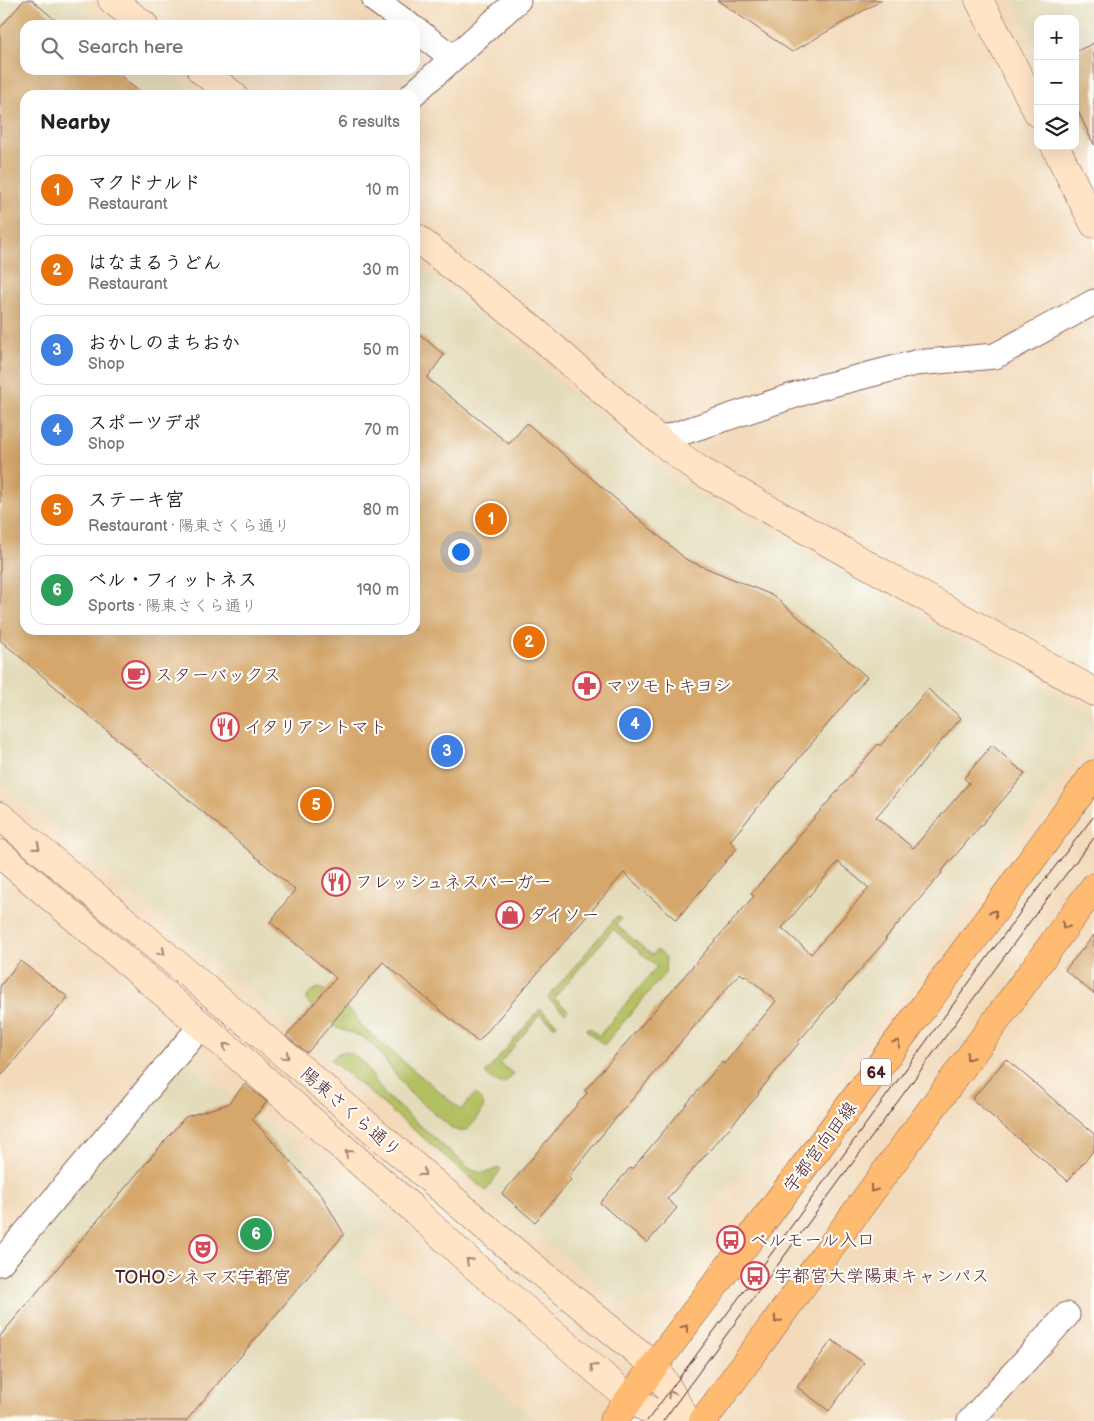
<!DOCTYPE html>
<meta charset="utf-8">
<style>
:root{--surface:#fff;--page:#f6f6f6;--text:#202124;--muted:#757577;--line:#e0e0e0;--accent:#0f766e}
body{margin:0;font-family:"Balsamiq Sans","Klee One",sans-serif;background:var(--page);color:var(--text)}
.controls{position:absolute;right:15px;top:15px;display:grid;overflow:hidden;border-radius:10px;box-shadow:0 5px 20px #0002}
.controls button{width:45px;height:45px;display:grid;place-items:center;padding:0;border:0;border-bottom:1px solid var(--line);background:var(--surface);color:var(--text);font:25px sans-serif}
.you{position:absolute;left:460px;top:551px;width:18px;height:18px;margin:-12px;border:4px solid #fff;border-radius:50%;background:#1a73e8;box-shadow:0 0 0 8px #1a73e833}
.badge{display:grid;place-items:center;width:32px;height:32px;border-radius:50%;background:var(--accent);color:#fff;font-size:16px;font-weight:700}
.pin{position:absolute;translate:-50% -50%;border:2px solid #fff;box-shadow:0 1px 5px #0006}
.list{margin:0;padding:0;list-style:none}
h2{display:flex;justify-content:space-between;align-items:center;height:65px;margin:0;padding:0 20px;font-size:21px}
h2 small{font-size:16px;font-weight:400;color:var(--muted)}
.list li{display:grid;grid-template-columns:32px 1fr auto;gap:15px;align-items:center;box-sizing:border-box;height:70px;margin:0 10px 10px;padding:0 10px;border:1px solid var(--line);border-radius:15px}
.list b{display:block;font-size:19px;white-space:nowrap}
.list p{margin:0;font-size:16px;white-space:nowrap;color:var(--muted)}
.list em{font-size:16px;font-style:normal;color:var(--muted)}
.icon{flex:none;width:28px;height:28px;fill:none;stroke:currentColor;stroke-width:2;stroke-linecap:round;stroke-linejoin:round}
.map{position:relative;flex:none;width:1094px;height:1421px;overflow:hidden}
.search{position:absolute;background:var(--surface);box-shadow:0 5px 20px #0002;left:20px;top:20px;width:400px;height:55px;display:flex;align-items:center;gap:12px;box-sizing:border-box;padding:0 18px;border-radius:15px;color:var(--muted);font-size:19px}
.panel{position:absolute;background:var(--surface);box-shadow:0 5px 20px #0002;left:20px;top:90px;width:400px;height:545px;border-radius:15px}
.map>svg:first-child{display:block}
</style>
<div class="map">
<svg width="1094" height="1421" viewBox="0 0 1094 1421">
<rect width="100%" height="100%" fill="#fdfcf7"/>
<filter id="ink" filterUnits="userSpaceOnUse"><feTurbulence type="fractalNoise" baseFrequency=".02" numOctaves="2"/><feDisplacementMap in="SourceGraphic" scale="10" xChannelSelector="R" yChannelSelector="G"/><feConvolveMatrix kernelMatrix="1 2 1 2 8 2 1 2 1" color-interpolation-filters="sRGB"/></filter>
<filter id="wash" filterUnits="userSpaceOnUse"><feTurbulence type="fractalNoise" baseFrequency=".0096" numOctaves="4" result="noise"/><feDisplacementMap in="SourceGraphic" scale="20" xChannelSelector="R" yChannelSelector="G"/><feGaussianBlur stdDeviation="1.12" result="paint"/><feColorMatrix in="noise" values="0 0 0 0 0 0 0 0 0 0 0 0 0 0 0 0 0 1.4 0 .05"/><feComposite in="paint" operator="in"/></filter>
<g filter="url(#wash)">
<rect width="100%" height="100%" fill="#f2daba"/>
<g fill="#e3dbba">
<path d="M 0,0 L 82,0 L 89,14 L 104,25 L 25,25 L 25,70 L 163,70 L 196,95 L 25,95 L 25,630 L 415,630 L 415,264 L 514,343 L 673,481 L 794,544 L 1094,717 L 1094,731 L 872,1029 L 810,1093 L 699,1221 L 717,1237 L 673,1296 L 619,1303 L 0,781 Z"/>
<path d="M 1013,0 L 1094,0 L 1094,154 L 1075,118 L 1075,19 L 1038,19 L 1038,47 Z"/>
<path d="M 186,1061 L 276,1131 L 386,1228 L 354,1265 L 537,1421 L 0,1421 L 0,1282 Z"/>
</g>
<g fill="#b3c062" stroke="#7e7046">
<path d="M 617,916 L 621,919 L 616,925 L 652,955 L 657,950 L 666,957 L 665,973 L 604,1045 L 586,1030 L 589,1027 L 599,1036 L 657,967 L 613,929 L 554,998 L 568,1010 L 565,1013 L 548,998 Z"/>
<path d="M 319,988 L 324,990 L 355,1015 L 361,1026 L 461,1110 L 475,1094 C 487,1104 485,1108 476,1120 C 473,1123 469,1129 464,1131 C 460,1132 456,1130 453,1129 L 410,1093 L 377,1050 L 363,1037 L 337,1028 L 309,1004 L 306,1001 C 308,993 312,990 319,988 Z"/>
<path d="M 540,1009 L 557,1024 L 555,1027 L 540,1014 L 500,1063 L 513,1074 L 505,1083 C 497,1084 492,1079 485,1074 Z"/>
<path d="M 344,1052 L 351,1053 L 363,1062 L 385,1095 L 469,1168 C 479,1174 488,1175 498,1167 L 501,1169 L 486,1191 L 331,1060 L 338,1053 Z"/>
</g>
<g id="blocks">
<g fill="#d5a76c" fill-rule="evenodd">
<path d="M 24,0 L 32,0 L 61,25 L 25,25 L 25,70 L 114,70 L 143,95 L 25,95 L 25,630 L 415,630 L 415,330 L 444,355 L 427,378 L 509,444 L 527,423 L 687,560 L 774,596 L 867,677 L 730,841 L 737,848 L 676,920 L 624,873 L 478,1042 L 383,962 L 307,1053 L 286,1036 L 336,978 L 270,922 L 295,890 L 0,640 L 0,28 Z"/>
<path d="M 717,0 L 882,0 L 792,52 Z"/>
<path d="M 1094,43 L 1094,145 L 1075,105 L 1075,52 Z"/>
<path d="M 928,689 L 961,718 L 876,817 L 913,848 L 969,783 L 964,778 L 992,745 L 1025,774 L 941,872 L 942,873 L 885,939 L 886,940 L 798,1042 L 799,1043 L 758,1093 L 759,1094 L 667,1199 L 677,1208 L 647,1243 L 600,1203 L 630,1168 L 632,1169 L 722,1062 L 724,1064 L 776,1001 L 745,975 L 744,976 L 740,973 L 610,1125 L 568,1177 L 571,1180 L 535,1222 L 502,1194 L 587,1093 L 585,1090 L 754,896 L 751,894 L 797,840 L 796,839 L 878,744 L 880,746 ZM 838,862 L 869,888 L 811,954 L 782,928 Z"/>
<path d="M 1094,935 L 1094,994 L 1065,970 Z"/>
<path d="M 20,961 L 68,997 L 0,1077 L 0,986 Z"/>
<path d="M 1006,1059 L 1094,1134 L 1094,1150 L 1068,1181 L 972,1099 Z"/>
<path d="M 245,1084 L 267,1102 L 252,1119 L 322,1196 L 344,1234 L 186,1421 L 0,1421 L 0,1336 L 185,1117 L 228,1104 Z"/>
<path d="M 832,1340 L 864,1363 L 829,1411 L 797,1387 Z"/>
</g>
</g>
</g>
<g filter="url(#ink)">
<use href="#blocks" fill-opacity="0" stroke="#85605d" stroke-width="1"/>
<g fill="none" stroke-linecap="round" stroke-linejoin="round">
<defs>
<g id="street">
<path d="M 375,0 L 409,25"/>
<path d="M 415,29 L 453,58"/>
<path d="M 412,95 L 518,0"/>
<path d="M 659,440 L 817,388 L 915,363 L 995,356 L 1094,302"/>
<path d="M 0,1263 L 202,1025"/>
<path d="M 970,1421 L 1067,1315"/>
</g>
<g id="secondary">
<path d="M 112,0 L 144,25"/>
<path d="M 979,0 L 1038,113"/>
<path d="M 201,70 L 233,95"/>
<path d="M 1055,146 L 1094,224"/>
<path d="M 415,237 L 531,328 L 659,440 L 699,470 L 1094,692"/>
<path d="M 0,816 L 309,1075 L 497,1237 L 655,1366 L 687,1421"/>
<path d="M 0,854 L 241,1059 L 411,1207 L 471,1263 L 630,1399 L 669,1421"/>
</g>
<g id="primary">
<path d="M 613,1421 C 774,1206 937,992 1094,774"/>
<path d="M 703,1421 L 1094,887"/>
</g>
</defs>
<use href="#street" stroke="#85605d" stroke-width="27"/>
<use href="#secondary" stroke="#85605d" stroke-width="29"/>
<use href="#primary" stroke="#85605d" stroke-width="29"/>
<use href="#street" stroke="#fff" stroke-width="25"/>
<use href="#secondary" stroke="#ffe4c6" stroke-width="28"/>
<use href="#primary" stroke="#febb71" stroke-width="28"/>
<g stroke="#4a1f2b" stroke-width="1">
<path d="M 647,1421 L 755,1276 L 1030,899 L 1094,816"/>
<path d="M 663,1421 L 1040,908 L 1094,838"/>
</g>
</g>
<defs><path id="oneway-chevron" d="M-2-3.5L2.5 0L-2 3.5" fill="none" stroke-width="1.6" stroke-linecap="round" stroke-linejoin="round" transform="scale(1.25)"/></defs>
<g stroke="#a48278">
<use href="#oneway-chevron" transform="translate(37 847) rotate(40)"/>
<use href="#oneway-chevron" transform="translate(162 952) rotate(40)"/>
<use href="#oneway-chevron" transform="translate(226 1046) rotate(-139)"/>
<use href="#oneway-chevron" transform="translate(286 1056) rotate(40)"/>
<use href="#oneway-chevron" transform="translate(348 1153) rotate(-139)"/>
<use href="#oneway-chevron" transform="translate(423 1173) rotate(41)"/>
<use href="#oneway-chevron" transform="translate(469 1261) rotate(-138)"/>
<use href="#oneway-chevron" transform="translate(593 1367) rotate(-139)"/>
<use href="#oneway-chevron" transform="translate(671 1394) rotate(-120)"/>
</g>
<g stroke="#9b654a">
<use href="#oneway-chevron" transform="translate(994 913) rotate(-54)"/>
<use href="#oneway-chevron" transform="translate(1065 926) rotate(126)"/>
<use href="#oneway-chevron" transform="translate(897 1043) rotate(-53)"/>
<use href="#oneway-chevron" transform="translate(969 1057) rotate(126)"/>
<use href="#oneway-chevron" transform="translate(873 1189) rotate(126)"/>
<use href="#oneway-chevron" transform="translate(777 1320) rotate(126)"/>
<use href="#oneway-chevron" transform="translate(685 1328) rotate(-53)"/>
</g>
</g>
<defs>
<symbol id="cafe-ring" viewBox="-11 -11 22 22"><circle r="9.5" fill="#fdfcf7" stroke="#d1495b" stroke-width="1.5"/><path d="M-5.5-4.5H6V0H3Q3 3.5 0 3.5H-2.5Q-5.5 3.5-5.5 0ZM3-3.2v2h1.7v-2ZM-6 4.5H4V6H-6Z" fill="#d1495b"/></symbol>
<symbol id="pharmacy-ring" viewBox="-11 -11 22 22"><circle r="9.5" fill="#fdfcf7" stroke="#d1495b" stroke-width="1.5"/><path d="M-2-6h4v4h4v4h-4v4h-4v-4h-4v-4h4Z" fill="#d1495b"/></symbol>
<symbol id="restaurant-ring" viewBox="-11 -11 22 22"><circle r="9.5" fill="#fdfcf7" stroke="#d1495b" stroke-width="1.5"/><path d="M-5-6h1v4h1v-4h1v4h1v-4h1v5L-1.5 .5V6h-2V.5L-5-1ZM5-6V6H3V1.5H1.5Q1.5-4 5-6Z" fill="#d1495b"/></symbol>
<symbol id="shop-ring" viewBox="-11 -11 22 22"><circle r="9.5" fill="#fdfcf7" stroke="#d1495b" stroke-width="1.5"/><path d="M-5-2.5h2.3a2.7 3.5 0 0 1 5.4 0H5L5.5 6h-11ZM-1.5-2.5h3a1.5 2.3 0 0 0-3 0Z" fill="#d1495b"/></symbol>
<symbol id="bus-ring" viewBox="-11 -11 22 22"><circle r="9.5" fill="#fdfcf7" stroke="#d1495b" stroke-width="1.5"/><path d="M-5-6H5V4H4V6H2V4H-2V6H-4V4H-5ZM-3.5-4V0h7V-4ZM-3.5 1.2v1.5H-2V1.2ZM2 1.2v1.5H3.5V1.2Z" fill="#d1495b"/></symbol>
<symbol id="theatre-ring" viewBox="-11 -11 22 22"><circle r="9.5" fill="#fdfcf7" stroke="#d1495b" stroke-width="1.5"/><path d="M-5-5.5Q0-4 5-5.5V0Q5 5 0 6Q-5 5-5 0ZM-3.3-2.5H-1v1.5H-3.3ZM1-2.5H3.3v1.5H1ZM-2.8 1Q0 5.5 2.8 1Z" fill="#d1495b"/></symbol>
</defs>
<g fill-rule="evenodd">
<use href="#cafe-ring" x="120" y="659" width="32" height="32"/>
<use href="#pharmacy-ring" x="571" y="670" width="32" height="32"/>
<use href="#restaurant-ring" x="209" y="711" width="32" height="32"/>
<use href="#restaurant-ring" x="320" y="866" width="32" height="32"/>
<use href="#shop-ring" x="494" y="899" width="32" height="32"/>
<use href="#bus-ring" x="715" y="1224" width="32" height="32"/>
<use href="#theatre-ring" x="187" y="1233" width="32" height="32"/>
<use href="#bus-ring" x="739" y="1260" width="32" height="32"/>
</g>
<g text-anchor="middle" stroke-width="4.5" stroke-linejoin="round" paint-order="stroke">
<rect fill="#fdfcf7" stroke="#806168" stroke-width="1" x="861" y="1058.5" width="30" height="27" rx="4"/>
<g font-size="16" font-weight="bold" fill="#4a1f2b">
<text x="876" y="1078">64</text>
</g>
<g font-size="18" fill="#4a1f2b" stroke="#fdfcf7" text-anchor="start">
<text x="155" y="681">スターバックス</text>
<text x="606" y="692">マツモトキヨシ</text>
<text x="244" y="733">イタリアントマト</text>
<text x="355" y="888">フレッシュネスバーガー</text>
<text x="529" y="921">ダイソー</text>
<text x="750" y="1246">ベルモール入口</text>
<text x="774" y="1282">宇都宮大学陽東キャンパス</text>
<text x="203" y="1283" text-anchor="middle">TOHOシネマズ宇都宮</text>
</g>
<g font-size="18" fill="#4a1f2b" stroke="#fdfcf7">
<text transform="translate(351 1112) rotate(41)" y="6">陽東さくら通り</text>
<text transform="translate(820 1147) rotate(-53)" y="6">宇都宮向田線</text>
</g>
</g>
</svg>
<div class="controls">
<button>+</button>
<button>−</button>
<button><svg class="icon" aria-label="layers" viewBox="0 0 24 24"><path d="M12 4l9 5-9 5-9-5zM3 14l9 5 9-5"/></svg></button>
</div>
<div class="you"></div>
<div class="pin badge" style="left:491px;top:519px;background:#e8710a">1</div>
<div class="pin badge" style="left:529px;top:642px;background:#e8710a">2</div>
<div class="pin badge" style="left:447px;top:751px;background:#3f7fe0">3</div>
<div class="pin badge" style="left:635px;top:724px;background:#3f7fe0">4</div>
<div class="pin badge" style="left:316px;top:805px;background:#e8710a">5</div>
<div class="pin badge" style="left:256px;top:1234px;background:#2e9e5b">6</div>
<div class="search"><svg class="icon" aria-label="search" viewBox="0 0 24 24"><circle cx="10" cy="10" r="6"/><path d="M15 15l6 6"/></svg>Search here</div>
<section class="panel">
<h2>Nearby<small>6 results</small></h2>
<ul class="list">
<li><span class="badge" style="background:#e8710a">1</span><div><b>マクドナルド</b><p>Restaurant</p></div><em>10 m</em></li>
<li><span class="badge" style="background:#e8710a">2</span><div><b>はなまるうどん</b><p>Restaurant</p></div><em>30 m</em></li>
<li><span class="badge" style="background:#3f7fe0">3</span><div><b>おかしのまちおか</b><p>Shop</p></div><em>50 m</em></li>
<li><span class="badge" style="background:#3f7fe0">4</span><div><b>スポーツデポ</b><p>Shop</p></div><em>70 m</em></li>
<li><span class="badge" style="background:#e8710a">5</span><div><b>ステーキ宮</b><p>Restaurant · 陽東さくら通り</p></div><em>80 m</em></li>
<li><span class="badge" style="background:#2e9e5b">6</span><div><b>ベル・フィットネス</b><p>Sports · 陽東さくら通り</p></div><em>190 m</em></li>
</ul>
</section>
</div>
